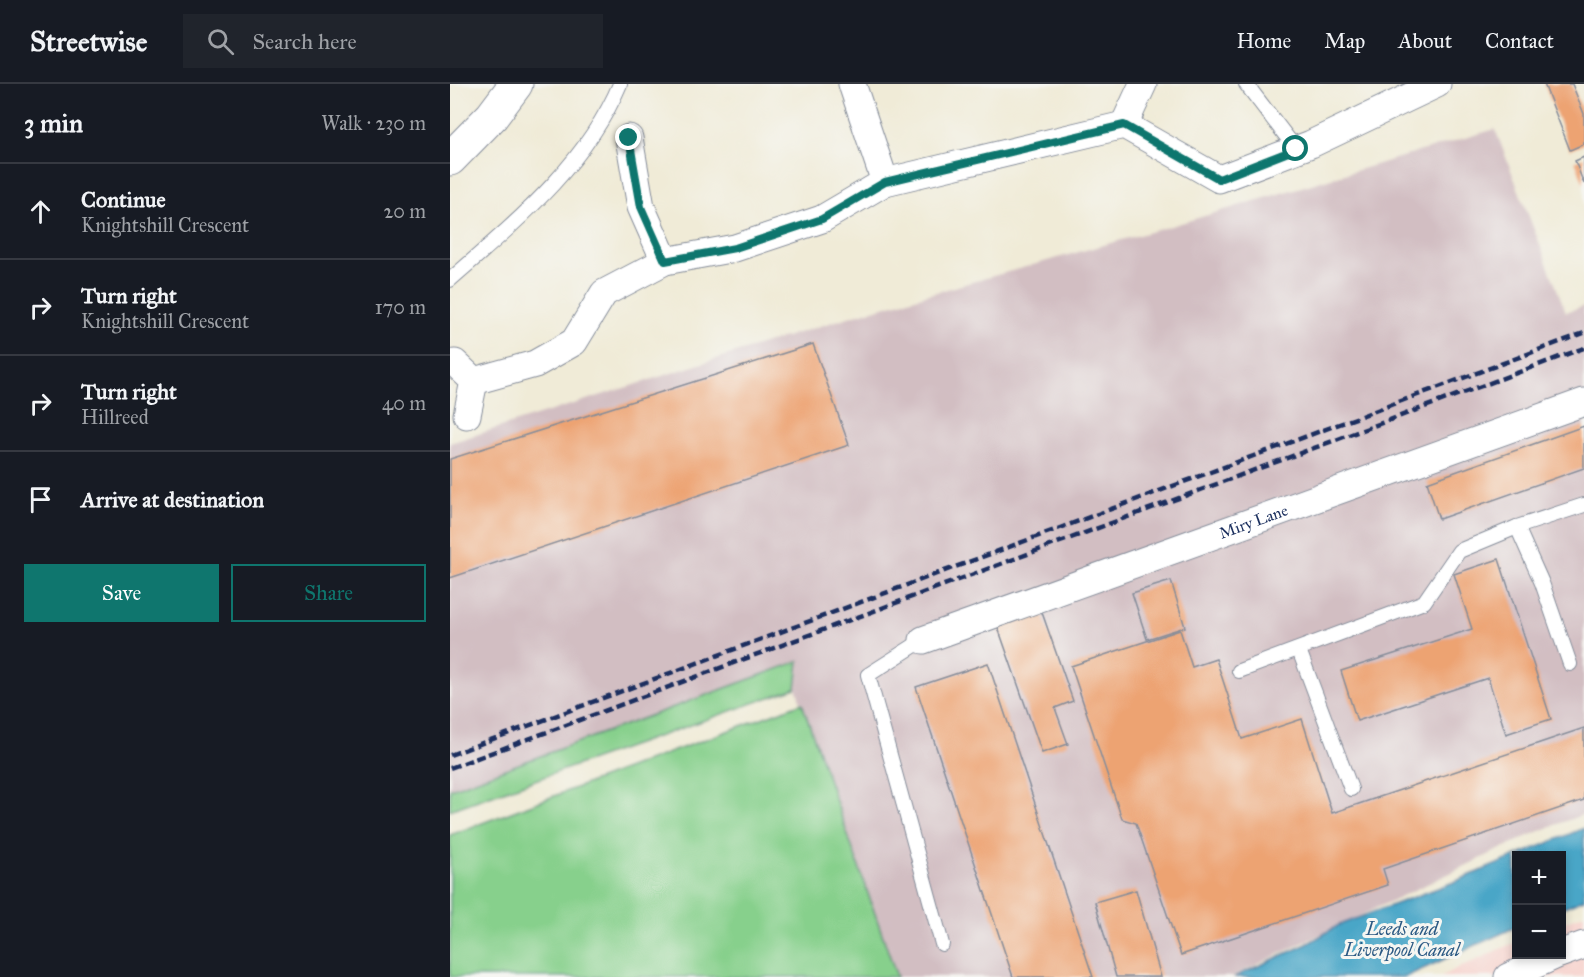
<!DOCTYPE html>
<meta charset="utf-8">
<style>
:root{--surface:#171b24;--page:#20242c;--text:#f1f3f6;--muted:#9ea1a6;--line:#363941;--accent:#0f766e}
body{margin:0;font-family:"IM FELL Great Primer",serif;background:var(--page);color:var(--text)}
.controls{position:absolute;right:18px;bottom:18px;display:grid;overflow:hidden;border-radius:0px;box-shadow:0 3px 9px #0003}
.controls button{width:54px;height:54px;display:grid;place-items:center;padding:0;border:0;border-bottom:2px solid var(--line);background:var(--surface);color:var(--text);font:30px sans-serif}
.stop{position:absolute;width:18px;height:18px;margin:-14px;border:4px solid #0f766e;border-radius:50%;background:#fff}
.stop.end{background:#0f766e;border-color:#fff;box-shadow:0 2px 6px #0008}
.list{margin:0;padding:0;list-style:none}
h2{display:flex;justify-content:space-between;align-items:center;height:78px;margin:0;padding:0 24px;font-size:26px}
h2 small{font-size:20px;font-weight:400;color:var(--muted)}
.list li{display:grid;grid-template-columns:39px 1fr auto;gap:18px;align-items:center;box-sizing:border-box;height:96px;padding:0 24px;border-top:2px solid var(--line)}
.list b{display:block;font-size:22px;white-space:nowrap}
.list p{margin:0;font-size:20px;white-space:nowrap;color:var(--muted)}
.list em{font-size:20px;font-style:normal;color:var(--muted)}
.actions{display:flex;gap:12px;padding:18px 24px}
.actions a{flex:1;padding:14px 0;border:2px solid var(--accent);border-radius:0px;text-align:center;font-size:21px;color:var(--accent)}
.actions .main{background:var(--accent);color:#fff}
.icon{flex:none;width:33px;height:33px;fill:none;stroke:currentColor;stroke-width:2;stroke-linecap:round;stroke-linejoin:round}
.map{position:relative;flex:none;width:1134px;height:893px;overflow:hidden}
header{display:flex;align-items:center;gap:36px;box-sizing:border-box;height:84px;padding:0 30px;background:var(--surface);border-bottom:2px solid var(--line)}
header strong{font-size:28px}
nav{display:flex;gap:33px;margin-inline-start:auto;font-size:21px}
.search{width:420px;height:54px;background:var(--page);display:flex;align-items:center;gap:15px;box-sizing:border-box;padding:0 21px;border-radius:0px;color:var(--muted);font-size:22px}
main{display:flex}
aside{flex:1;background:var(--surface)}
.map>svg:first-child{display:block}
</style>
<header>
<strong>Streetwise</strong>
<div class="search"><svg class="icon" aria-label="search" viewBox="0 0 24 24"><circle cx="10" cy="10" r="6"/><path d="M15 15l6 6"/></svg>Search here</div>
<nav><a>Home</a><a>Map</a><a>About</a><a>Contact</a></nav>
</header>
<main>
<aside>
<h2>3 min<small>Walk · 230 m</small></h2>
<ul class="list">
<li><svg class="icon" aria-label="ahead" viewBox="0 0 24 24"><path d="M12 20V5M6 11l6-6 6 6"/></svg><div><b>Continue</b><p>Knightshill Crescent</p></div><em>20 m</em></li>
<li><svg class="icon" aria-label="right" viewBox="0 0 24 24"><path d="M7 20v-9h11M14 6l5 5-5 5"/></svg><div><b>Turn right</b><p>Knightshill Crescent</p></div><em>170 m</em></li>
<li><svg class="icon" aria-label="right" viewBox="0 0 24 24"><path d="M7 20v-9h11M14 6l5 5-5 5"/></svg><div><b>Turn right</b><p>Hillreed</p></div><em>40 m</em></li>
<li><svg class="icon" aria-label="arrive" viewBox="0 0 24 24"><path d="M6 21V4h12l-3 4 3 4H6"/></svg><div><b>Arrive at destination</b></div></li>
</ul>
<div class="actions"><a class="main">Save</a><a>Share</a></div>
</aside>
<div class="map">
<svg width="1134" height="893" viewBox="0 0 1134 893">
<rect width="100%" height="100%" fill="#f6f6f2"/>
<filter id="ink" filterUnits="userSpaceOnUse"><feTurbulence type="fractalNoise" baseFrequency=".0167" numOctaves="2"/><feDisplacementMap in="SourceGraphic" scale="12" xChannelSelector="R" yChannelSelector="G"/><feConvolveMatrix kernelMatrix="1 2 1 2 8 2 1 2 1" color-interpolation-filters="sRGB"/></filter>
<filter id="wash" filterUnits="userSpaceOnUse"><feTurbulence type="fractalNoise" baseFrequency=".008" numOctaves="4" result="noise"/><feDisplacementMap in="SourceGraphic" scale="24" xChannelSelector="R" yChannelSelector="G"/><feGaussianBlur stdDeviation="1.35" result="paint"/><feColorMatrix in="noise" values="0 0 0 0 0 0 0 0 0 0 0 0 0 0 0 0 0 1.4 0 .05"/><feComposite in="paint" operator="in"/></filter>
<g filter="url(#wash)">
<rect width="100%" height="100%" fill="#f0ebd7"/>
<path fill="#f7d0ca" d="M 1134,830 L 1134,893 L 989,893 L 1066,858 L 1066,870 L 1112,870 L 1112,839 Z"/>
<path fill="#d2bec2" d="M 1045,45 L 1116,228 L 1134,222 L 1134,730 L 1087,748 L 781,893 L 447,893 L 346,604 L 349,577 L 0,705 L 0,359 L 405,231 L 721,142 Z"/>
<g fill="#87d08c" stroke="#518075" stroke-width="1.5">
<path d="M 349,577 L 346,604 L 0,726 L 0,705 L 6,703 Z"/>
<path d="M 352,619 L 447,893 L 0,893 L 0,751 Z"/>
</g>
<path fill="#48a6c7" stroke="#326a92" stroke-width="1.5" d="M 1134,744 L 1134,815 L 1112,824 L 1112,772 L 1066,772 L 1066,843 L 955,893 L 784,893 L 857,860 L 889,841 L 1004,798 Z"/>
<g id="blocks">
<g fill="#eda372">
<path d="M 1094,0 L 1122,0 L 1134,30 L 1134,60 L 1120,66 Z"/>
<path d="M 1134,73 L 1134,100 L 1125,77 Z"/>
<path d="M 363,260 L 399,361 L 0,494 L 0,375 Z"/>
<path d="M 1134,342 L 1134,384 L 989,435 L 977,398 Z"/>
<path d="M 1049,475 L 1101,635 L 1056,650 L 1038,594 L 907,637 L 891,587 L 1022,545 L 1004,490 Z"/>
<path d="M 721,497 L 735,543 L 697,555 L 682,509 Z"/>
<path d="M 589,520 L 623,617 L 605,624 L 618,660 L 592,669 L 545,535 Z"/>
<path d="M 730,546 L 742,583 L 766,575 L 792,655 L 852,635 L 882,729 L 1134,644 L 1134,716 L 933,785 L 938,801 L 731,871 L 686,739 L 672,735 L 621,582 Z"/>
<path d="M 538,579 L 643,893 L 563,893 L 466,603 Z"/>
<path d="M 686,806 L 711,893 L 666,893 L 645,818 Z"/>
</g>
</g>
</g>
<g filter="url(#ink)">
<use href="#blocks" fill-opacity="0" stroke="#868d9a" stroke-width="1.5"/>
<g fill="none" stroke-linecap="round" stroke-linejoin="round">
<defs>
<g id="service">
<path d="M 796,0 L 846,65"/>
<path d="M 0,196 C 65,139 136,81 170,0"/>
<path d="M 1067,443 L 1092,499 L 1120,580"/>
<path d="M 473,556 L 418,591 L 492,860"/>
<path d="M 849,566 L 901,705"/>
<path d="M 789,587 L 974,518 L 1009,467 L 1067,443 L 1134,421"/>
</g>
<g id="minor">
<path d="M 402,0 L 435,98"/>
<path d="M 674,41 L 693,0"/>
<path d="M 179,54 L 191,123 L 215,177"/>
<path d="M 5,279 L 24,297 L 17,331"/>
<path d="M 24,297 L 85,280 L 124,258 L 154,209 L 215,177 L 285,164 L 372,135 L 435,98 L 674,41 L 769,95 L 861,60 L 987,0"/>
<path id="s1" d="M 473,556 L 1134,318"/>
<path d="M 1112,869 L 1134,861"/>
<path d="M 1058,893 L 1109,870"/>
</g>
<path id="secondary" d="M 0,75 L 42,32 L 66,0"/>
</defs>
<use href="#service" stroke="#868d9a" stroke-width="16"/>
<use href="#minor" stroke="#868d9a" stroke-width="29"/>
<use href="#secondary" stroke="#868d9a" stroke-width="35"/>
<use href="#service" stroke="#fff" stroke-width="14"/>
<use href="#minor" stroke="#fff" stroke-width="27"/>
<use href="#secondary" stroke="#fff" stroke-width="33"/>
<g stroke="#1b2f5e" stroke-width="4.5" stroke-dasharray="9 4.5" stroke-linecap="butt">
<path d="M 0,671 L 1134,249"/>
<path d="M 0,684 L 1134,264"/>
</g>
</g>
</g>
<g fill="none" stroke-linecap="round" stroke-linejoin="round" filter="url(#ink)">
<path stroke="#0f766e" stroke-width="8" d="M 179,54 L 191,123 L 215,177 L 285,164 L 372,135 L 435,98 L 674,41 L 769,95 L 846,65"/>
</g>
<g text-anchor="middle" stroke-width="6" stroke-linejoin="round" paint-order="stroke">
<g font-size="16" fill="#1b2f5e" stroke="#f6f6f2">
<text dy="6" stroke="none"><textPath href="#s1" startOffset="351">Miry Lane</textPath></text>
</g>
<g font-size="18" font-style="italic" fill="#2b5983" stroke="#f6f6f2">
<text x="952" y="851">Leeds and<tspan x="952" dy="21">Liverpool Canal</tspan></text>
</g>
</g>
</svg>
<div class="controls">
<button>+</button>
<button>−</button>
</div>
<div class="stop" style="left:846px;top:65px"></div>
<div class="stop end" style="left:179px;top:54px"></div>
</div>
</main>
